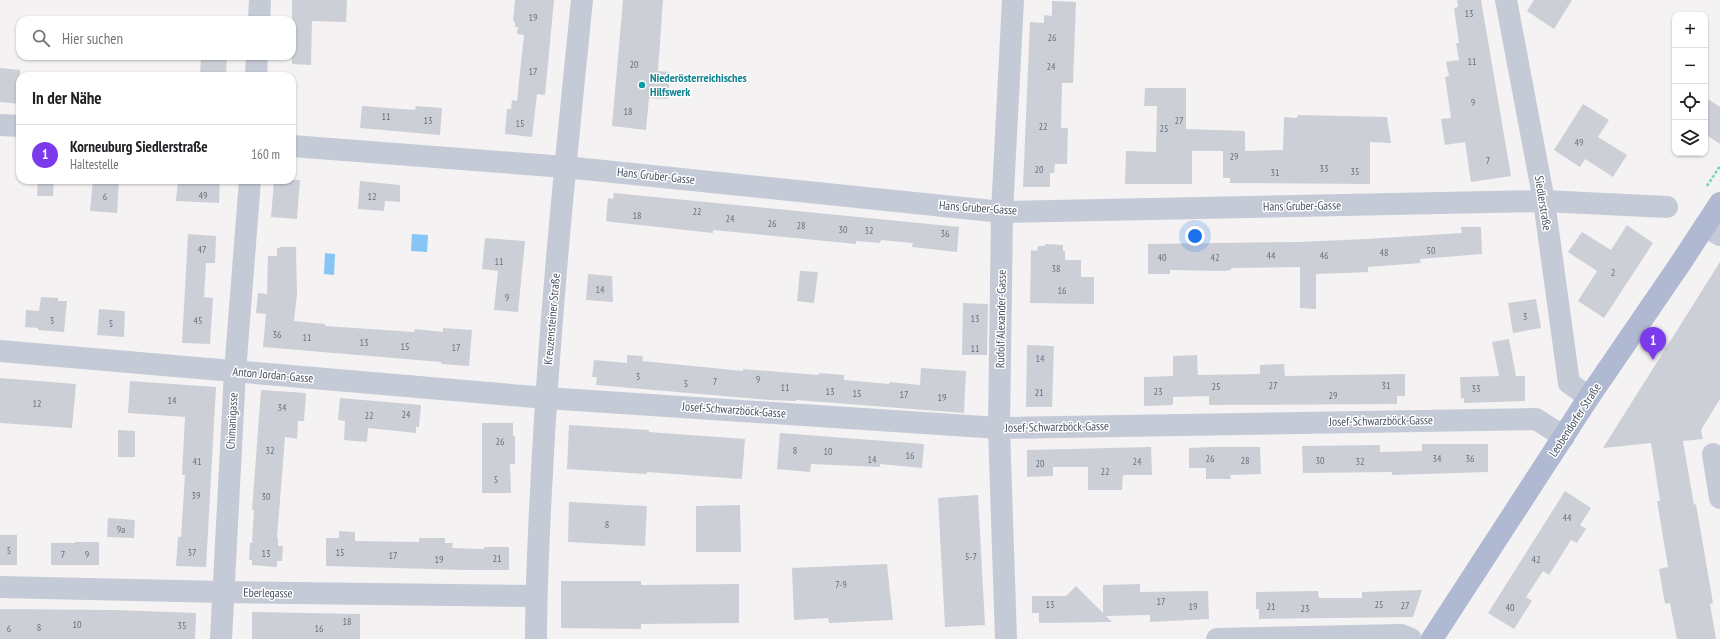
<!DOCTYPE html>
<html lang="de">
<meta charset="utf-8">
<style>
:root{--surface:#fff;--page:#f6f6f6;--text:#202124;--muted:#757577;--line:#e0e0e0;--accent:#7c3aed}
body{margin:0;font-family:"PT Sans Narrow",sans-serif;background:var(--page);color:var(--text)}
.controls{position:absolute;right:12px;top:12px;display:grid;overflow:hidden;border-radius:8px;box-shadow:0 1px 3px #0004}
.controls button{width:36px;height:36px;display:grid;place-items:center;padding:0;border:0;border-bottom:1px solid var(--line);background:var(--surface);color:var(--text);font:20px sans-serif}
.you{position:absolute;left:1195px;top:236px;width:14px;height:14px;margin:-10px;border:3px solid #fff;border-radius:50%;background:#1a73e8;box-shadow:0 0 0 6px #1a73e833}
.badge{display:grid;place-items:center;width:26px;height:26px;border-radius:50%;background:var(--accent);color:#fff;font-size:13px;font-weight:700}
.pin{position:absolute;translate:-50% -33px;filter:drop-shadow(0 1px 2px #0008)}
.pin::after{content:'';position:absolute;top:21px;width:14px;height:12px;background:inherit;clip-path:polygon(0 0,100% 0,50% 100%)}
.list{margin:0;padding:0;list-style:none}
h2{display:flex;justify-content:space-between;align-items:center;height:52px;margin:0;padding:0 16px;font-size:17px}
h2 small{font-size:13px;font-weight:400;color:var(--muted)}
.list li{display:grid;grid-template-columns:26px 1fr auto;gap:12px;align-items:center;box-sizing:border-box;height:60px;padding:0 16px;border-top:1px solid var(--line)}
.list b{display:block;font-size:15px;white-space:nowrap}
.list p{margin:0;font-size:13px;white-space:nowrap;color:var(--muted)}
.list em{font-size:13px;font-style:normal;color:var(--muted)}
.icon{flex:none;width:22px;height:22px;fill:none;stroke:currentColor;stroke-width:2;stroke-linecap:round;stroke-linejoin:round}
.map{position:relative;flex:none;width:1720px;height:639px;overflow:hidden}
.search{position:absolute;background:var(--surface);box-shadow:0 1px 3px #0004;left:16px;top:16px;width:280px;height:44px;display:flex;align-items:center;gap:10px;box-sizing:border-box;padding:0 14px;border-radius:12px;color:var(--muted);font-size:15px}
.panel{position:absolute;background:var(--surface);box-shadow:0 1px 3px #0004;left:16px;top:72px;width:280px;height:112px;border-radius:12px}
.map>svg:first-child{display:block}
</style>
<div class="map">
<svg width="1720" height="639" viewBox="0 0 1720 639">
<rect width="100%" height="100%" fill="#f4f2f2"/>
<g fill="#87c6f4">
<path d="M 412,234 L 428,235 L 427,252 L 411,251 Z"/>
<path d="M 325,253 L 335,254 L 334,275 L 324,274 Z"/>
</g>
<g fill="#cdcfd7">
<path d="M 292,0 L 347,0 L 346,22 L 312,21 L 311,65 L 292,64 Z"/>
<path d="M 515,0 L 554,0 L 545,95 L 537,94 L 532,137 L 505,134 L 507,109 L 511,109 L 512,100 L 517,101 L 524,35 L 517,34 L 518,27 L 515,27 L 515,22 L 513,21 Z"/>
<path d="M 623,0 L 663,0 L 658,71 L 670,72 L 668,99 L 649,98 L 646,130 L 612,126 Z"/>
<path d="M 1457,0 L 1481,0 L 1511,176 L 1471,182 L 1465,142 L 1445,145 L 1441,119 L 1451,118 L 1445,77 L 1449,76 L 1446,62 L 1459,60 L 1456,43 L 1459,43 L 1454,8 L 1458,7 Z"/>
<path d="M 1534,0 L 1572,0 L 1554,29 L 1527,11 Z"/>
<path d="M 1052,1 L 1076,2 L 1073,83 L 1062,83 L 1061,128 L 1068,128 L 1067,164 L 1055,164 L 1054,173 L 1050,173 L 1050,187 L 1023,187 L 1030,22 L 1044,23 L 1044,15 L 1052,16 Z"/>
<path d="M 201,56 L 227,56 L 226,76 L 200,76 Z"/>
<path d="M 0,68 L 20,70 L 20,104 L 0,102 Z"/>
<path d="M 1145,88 L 1186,88 L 1186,129 L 1245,131 L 1245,151 L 1283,150 L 1284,117 L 1297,118 L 1298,115 L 1387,117 L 1391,143 L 1370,142 L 1370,184 L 1230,183 L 1230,178 L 1223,178 L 1223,151 L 1192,151 L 1192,184 L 1125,184 L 1126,151 L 1156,152 L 1157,106 L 1144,106 Z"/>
<path d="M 1705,97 L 1720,107 L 1720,144 L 1705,134 Z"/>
<path d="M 1583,104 L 1609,120 L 1598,137 L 1627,155 L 1613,177 L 1585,159 L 1580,167 L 1554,150 Z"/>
<path d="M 362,106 L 415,110 L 416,106 L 442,108 L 440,135 L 360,128 Z"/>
<path d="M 38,180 L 54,180 L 53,196 L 37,196 Z"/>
<path d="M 93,180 L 119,180 L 117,213 L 90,211 Z"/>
<path d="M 178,180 L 220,180 L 219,203 L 176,201 Z"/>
<path d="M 274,180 L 300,180 L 297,219 L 271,217 Z"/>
<path d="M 360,181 L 400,185 L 400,202 L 385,201 L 384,211 L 358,209 Z"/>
<path d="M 614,193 L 959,227 L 957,252 L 912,247 L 913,243 L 881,240 L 880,243 L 856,241 L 856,244 L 713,230 L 713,233 L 612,222 L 606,221 L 608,198 L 613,199 Z"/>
<path d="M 1627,225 L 1653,243 L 1604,318 L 1578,301 L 1597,271 L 1568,252 L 1582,232 L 1611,250 Z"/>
<path d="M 1461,227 L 1481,227 L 1482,254 L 1420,259 L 1421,263 L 1368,267 L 1368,272 L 1316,274 L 1316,309 L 1300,308 L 1300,267 L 1231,268 L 1231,270 L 1224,271 L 1170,270 L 1170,274 L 1148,274 L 1148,244 L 1298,242 L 1367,239 L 1462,233 Z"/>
<path d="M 188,234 L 216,236 L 215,263 L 206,263 L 204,297 L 213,298 L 210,344 L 182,343 Z"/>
<path d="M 485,238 L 525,241 L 518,312 L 494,310 L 498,271 L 482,269 Z"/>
<path d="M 1045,244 L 1063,245 L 1063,251 L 1065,251 L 1065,260 L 1081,260 L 1081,277 L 1094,277 L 1094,304 L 1030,303 L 1031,250 L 1037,251 L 1038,246 L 1045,246 Z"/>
<path d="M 280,247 L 296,247 L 297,294 L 294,321 L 325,324 L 325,326 L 414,332 L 415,329 L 443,332 L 443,328 L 472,330 L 469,366 L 441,364 L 441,362 L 263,347 L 266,314 L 256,313 L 258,293 L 267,294 L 268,256 L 277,256 L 277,248 L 280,248 Z"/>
<path d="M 1720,262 L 1720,399 L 1701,430 L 1703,439 L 1683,441 L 1694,505 L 1696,504 L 1713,603 L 1710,604 L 1716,639 L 1677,639 L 1670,603 L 1665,604 L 1659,569 L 1668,567 L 1657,501 L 1660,501 L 1651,443 L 1603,448 Z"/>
<path d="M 800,271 L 818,272 L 814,303 L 797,301 Z"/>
<path d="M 588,274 L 612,276 L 613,302 L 586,300 Z"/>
<path d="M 41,297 L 58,298 L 58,301 L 67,301 L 64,332 L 38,330 L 38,328 L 25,327 L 26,310 L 39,311 Z"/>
<path d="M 1536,299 L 1541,328 L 1513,333 L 1508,303 Z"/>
<path d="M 963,303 L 988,304 L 987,355 L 962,355 Z"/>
<path d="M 99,309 L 125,311 L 124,337 L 97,335 Z"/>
<path d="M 1509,339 L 1516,376 L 1525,376 L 1525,401 L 1464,403 L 1464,398 L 1461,399 L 1460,377 L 1499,376 L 1492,342 Z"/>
<path d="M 1027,345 L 1054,346 L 1052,407 L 1026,407 Z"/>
<path d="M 627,355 L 643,356 L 642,361 L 743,371 L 743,369 L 819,375 L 819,373 L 844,375 L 844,380 L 889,384 L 890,382 L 920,385 L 921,368 L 966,371 L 964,413 L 796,400 L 796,401 L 771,400 L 596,385 L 597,377 L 592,377 L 594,360 L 627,363 Z"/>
<path d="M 1197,355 L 1198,375 L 1260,374 L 1260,365 L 1284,364 L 1285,376 L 1405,374 L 1405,396 L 1397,396 L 1397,404 L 1209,405 L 1209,396 L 1173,397 L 1173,405 L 1144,406 L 1144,377 L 1173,376 L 1173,356 Z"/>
<path d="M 0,378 L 76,384 L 72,428 L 0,423 Z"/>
<path d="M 130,381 L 216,387 L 206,567 L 176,566 L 178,537 L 181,537 L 185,475 L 182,475 L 185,417 L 128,413 Z"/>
<path d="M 261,390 L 306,393 L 304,421 L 298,421 L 297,439 L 285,437 L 277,538 L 278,538 L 278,546 L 283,546 L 282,561 L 277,561 L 277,567 L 252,565 L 252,560 L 249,560 L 250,543 L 252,543 L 254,510 L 252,510 Z"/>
<path d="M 340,398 L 421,405 L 419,427 L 416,427 L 416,433 L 368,428 L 367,442 L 344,440 L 345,421 L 338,420 Z"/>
<path d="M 482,423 L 513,423 L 513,436 L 515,436 L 515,464 L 510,464 L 511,493 L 482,493 Z"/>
<path d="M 569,425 L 649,430 L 649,432 L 745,439 L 742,479 L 647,472 L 647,474 L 567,469 Z"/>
<path d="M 118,430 L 135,431 L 135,457 L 118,457 Z"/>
<path d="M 780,433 L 924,444 L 922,468 L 880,464 L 880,467 L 811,464 L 810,472 L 777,469 Z"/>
<path d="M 1422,444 L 1488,444 L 1488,472 L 1392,475 L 1392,472 L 1303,473 L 1302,446 L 1380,445 L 1380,452 L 1422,451 Z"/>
<path d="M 1151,447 L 1152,475 L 1123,475 L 1122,490 L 1088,490 L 1088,467 L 1053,467 L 1053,476 L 1027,477 L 1027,450 Z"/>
<path d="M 1211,447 L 1260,447 L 1261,474 L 1230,475 L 1231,479 L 1206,479 L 1206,468 L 1189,468 L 1189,448 Z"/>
<path d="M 1565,491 L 1591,508 L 1580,525 L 1586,529 L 1577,543 L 1571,540 L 1549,575 L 1543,571 L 1526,597 L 1532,601 L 1514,629 L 1488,613 Z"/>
<path d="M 978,495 L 985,625 L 945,627 L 938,498 Z"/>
<path d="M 569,502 L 647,506 L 645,546 L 568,542 Z"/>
<path d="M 740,505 L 741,552 L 696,552 L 696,506 Z"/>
<path d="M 108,518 L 135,520 L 134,538 L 107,537 Z"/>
<path d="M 339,531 L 355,532 L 355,541 L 419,542 L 419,538 L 445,538 L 445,543 L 453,543 L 452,548 L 484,549 L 484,547 L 509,547 L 509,570 L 466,570 L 326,566 L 326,538 L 339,538 Z"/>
<rect x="0" y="535" width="17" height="30"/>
<path d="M 75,542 L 99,542 L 99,565 L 51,565 L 51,543 L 75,543 Z"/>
<path d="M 887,564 L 893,620 L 829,623 L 828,618 L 794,620 L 792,568 Z"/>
<path d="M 561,581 L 641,581 L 641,585 L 739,584 L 739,623 L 641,624 L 641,629 L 561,628 Z"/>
<path d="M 1140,584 L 1140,592 L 1208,591 L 1209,619 L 1150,622 L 1150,615 L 1106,616 L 1112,622 L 1039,623 L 1039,613 L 1032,613 L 1032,596 L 1066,596 L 1076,586 L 1103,613 L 1103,585 Z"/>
<path d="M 1422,590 L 1413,617 L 1259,619 L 1259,609 L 1256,609 L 1256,592 L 1318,591 L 1319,598 L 1362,598 L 1362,592 Z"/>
<path d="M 0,609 L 113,610 L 196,613 L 195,639 L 0,639 Z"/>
<path d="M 252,612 L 360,614 L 360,639 L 252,639 Z"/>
</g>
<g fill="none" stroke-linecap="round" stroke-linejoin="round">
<path stroke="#72d5ba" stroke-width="2.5" stroke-dasharray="3 2" stroke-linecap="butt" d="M 1707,186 L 1720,166"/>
<g stroke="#c5cad7" stroke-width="22">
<path d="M 1506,0 L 1544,201 L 1569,383 L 1589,397"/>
<path d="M 259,20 L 260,0"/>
<path d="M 256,76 L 257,56"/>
<path d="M 0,125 L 20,126"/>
<path d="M 292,146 L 565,167 L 1002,212 L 1544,201 L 1667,207"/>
<path d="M 1705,226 L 1720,235"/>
<path d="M 0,351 L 546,398 L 999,428 L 1536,419 L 1564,437"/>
<path d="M 1713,454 L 1720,498"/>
<path d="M 0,587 L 223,592 L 536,596"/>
<path d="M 221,639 L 235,372 L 250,180"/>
<path d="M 536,639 C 536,583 539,527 542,472 C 550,314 566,157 582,0"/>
<path d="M 1006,639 L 999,428 L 1002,212 L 1013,0"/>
<path d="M 1217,639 L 1401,635 L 1411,639"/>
</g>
<path stroke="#afb9d2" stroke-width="22" d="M 1432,639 L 1589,397 L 1680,264 L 1720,203"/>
</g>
<circle fill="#0f9aa8" stroke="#fff" stroke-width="1.5" cx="642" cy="85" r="4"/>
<g text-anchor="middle" stroke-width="3" stroke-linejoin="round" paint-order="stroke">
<g font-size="10" fill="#686f7e">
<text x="1469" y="17">13</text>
<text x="533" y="21">19</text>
<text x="1052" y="41">26</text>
<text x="1472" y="65">11</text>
<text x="634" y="68">20</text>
<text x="1051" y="70">24</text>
<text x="533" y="75">17</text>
<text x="1473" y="106">9</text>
<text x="628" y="115">18</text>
<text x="386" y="120">11</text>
<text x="428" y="124">13</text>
<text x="1179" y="124">27</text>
<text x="520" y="127">15</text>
<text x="1043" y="130">22</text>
<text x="1164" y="132">25</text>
<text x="1579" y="146">49</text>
<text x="1234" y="160">29</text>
<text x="1488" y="164">7</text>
<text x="1324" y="172">33</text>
<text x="1039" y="173">20</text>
<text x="1355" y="175">35</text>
<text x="1275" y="176">31</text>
<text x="203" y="199">49</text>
<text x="105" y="200">6</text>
<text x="372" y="200">12</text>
<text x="697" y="215">22</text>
<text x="637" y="219">18</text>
<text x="730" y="222">24</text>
<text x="772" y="227">26</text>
<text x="801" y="229">28</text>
<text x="843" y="233">30</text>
<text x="869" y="234">32</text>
<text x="945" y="237">36</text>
<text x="202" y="253">47</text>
<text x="1431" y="254">50</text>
<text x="1384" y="256">48</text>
<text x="1271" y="259">44</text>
<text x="1324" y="259">46</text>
<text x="1162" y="261">40</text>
<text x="1215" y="261">42</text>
<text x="499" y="265">11</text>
<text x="1056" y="272">38</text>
<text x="1613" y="276">2</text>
<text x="600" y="293">14</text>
<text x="1062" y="294">16</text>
<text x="507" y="301">9</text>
<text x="1525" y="320">3</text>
<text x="975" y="322">13</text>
<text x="52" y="324">3</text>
<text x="198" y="324">45</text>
<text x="111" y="327">5</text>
<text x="277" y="338">36</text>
<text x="307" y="341">11</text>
<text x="364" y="346">13</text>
<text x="405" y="350">15</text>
<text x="456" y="351">17</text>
<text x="975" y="352">11</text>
<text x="1040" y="362">14</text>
<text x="638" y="380">3</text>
<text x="758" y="383">9</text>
<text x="715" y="385">7</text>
<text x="686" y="387">5</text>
<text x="1273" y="389">27</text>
<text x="1386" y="389">31</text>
<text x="1216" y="390">25</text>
<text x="785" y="391">11</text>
<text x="1476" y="392">33</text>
<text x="830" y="395">13</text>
<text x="1158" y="395">23</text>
<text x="1039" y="396">21</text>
<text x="857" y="397">15</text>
<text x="904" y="398">17</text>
<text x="1333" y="399">29</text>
<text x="942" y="401">19</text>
<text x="172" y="404">14</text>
<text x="37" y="407">12</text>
<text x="282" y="411">34</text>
<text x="406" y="418">24</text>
<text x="369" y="419">22</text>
<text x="500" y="445">26</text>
<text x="270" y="454">32</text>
<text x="795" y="454">8</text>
<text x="828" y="455">10</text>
<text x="910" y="459">16</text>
<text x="1210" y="462">26</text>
<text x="1437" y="462">34</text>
<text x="1470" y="462">36</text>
<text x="872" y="463">14</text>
<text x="1245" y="464">28</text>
<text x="1320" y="464">30</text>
<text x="197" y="465">41</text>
<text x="1137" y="465">24</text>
<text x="1360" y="465">32</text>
<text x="1040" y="467">20</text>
<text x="1105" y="475">22</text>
<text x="496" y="483">5</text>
<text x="196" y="499">39</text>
<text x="266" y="500">30</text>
<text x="1567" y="521">44</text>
<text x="607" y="528">8</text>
<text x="121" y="533">9a</text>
<text x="9" y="554">5</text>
<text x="192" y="556">37</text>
<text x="340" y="556">15</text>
<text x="266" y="557">13</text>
<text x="63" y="558">7</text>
<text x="87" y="558">9</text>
<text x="393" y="559">17</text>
<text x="971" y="560">5-7</text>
<text x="497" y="562">21</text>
<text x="439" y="563">19</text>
<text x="1536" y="563">42</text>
<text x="841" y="588">7-9</text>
<text x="1161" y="605">17</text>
<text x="1050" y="608">13</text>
<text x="1379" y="608">25</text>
<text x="1405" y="609">27</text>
<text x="1193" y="610">19</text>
<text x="1271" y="610">21</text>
<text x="1510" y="611">40</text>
<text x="1305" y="612">23</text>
<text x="347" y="625">18</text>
<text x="77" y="628">10</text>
<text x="182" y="629">35</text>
<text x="39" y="631">8</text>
<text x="9" y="632">6</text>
<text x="319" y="632">16</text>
</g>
<g font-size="12" font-weight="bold" fill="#0d838f" stroke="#fff" text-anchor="start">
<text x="650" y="82">Niederösterreichisches<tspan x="650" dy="14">Hilfswerk</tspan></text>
</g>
<g font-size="12" fill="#474f61" stroke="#fff">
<text transform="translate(656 176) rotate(6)" y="4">Hans Gruber-Gasse</text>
<text transform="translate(1543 203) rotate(81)" y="4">Siedlerstraße</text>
<text transform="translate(1302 206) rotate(-1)" y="4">Hans Gruber-Gasse</text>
<text transform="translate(978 208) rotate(4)" y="4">Hans Gruber-Gasse</text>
<text transform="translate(552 319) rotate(-85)" y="4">Kreuzensteiner Straße</text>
<text transform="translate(1001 319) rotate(-89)" y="4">Rudolf Alexander-Gasse</text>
<text transform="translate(273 375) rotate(5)" y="4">Anton Jordan-Gasse</text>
<text transform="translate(734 410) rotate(4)" y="4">Josef-Schwarzböck-Gasse</text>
<text transform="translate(1575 420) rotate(-57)" y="4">Leobendorfer Straße</text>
<text transform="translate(232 421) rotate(-87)" y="4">Chimanigasse</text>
<text transform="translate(1381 421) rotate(-1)" y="4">Josef-Schwarzböck-Gasse</text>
<text transform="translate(1057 427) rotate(-1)" y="4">Josef-Schwarzböck-Gasse</text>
<text transform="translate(268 593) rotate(1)" y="4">Eberlegasse</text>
</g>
</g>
</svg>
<div class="controls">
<button>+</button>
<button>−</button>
<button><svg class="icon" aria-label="locate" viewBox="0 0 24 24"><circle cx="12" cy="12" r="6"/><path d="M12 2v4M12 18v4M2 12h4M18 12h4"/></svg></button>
<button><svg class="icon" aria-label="layers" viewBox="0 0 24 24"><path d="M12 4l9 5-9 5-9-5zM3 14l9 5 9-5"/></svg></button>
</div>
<div class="you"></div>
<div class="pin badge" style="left:1653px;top:360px">1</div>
<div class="search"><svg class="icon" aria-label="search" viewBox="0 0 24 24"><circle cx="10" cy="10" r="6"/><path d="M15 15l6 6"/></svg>Hier suchen</div>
<section class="panel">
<h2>In der Nähe<small></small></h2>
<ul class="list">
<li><span class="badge">1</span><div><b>Korneuburg Siedlerstraße</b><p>Haltestelle</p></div><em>160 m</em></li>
</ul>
</section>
</div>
